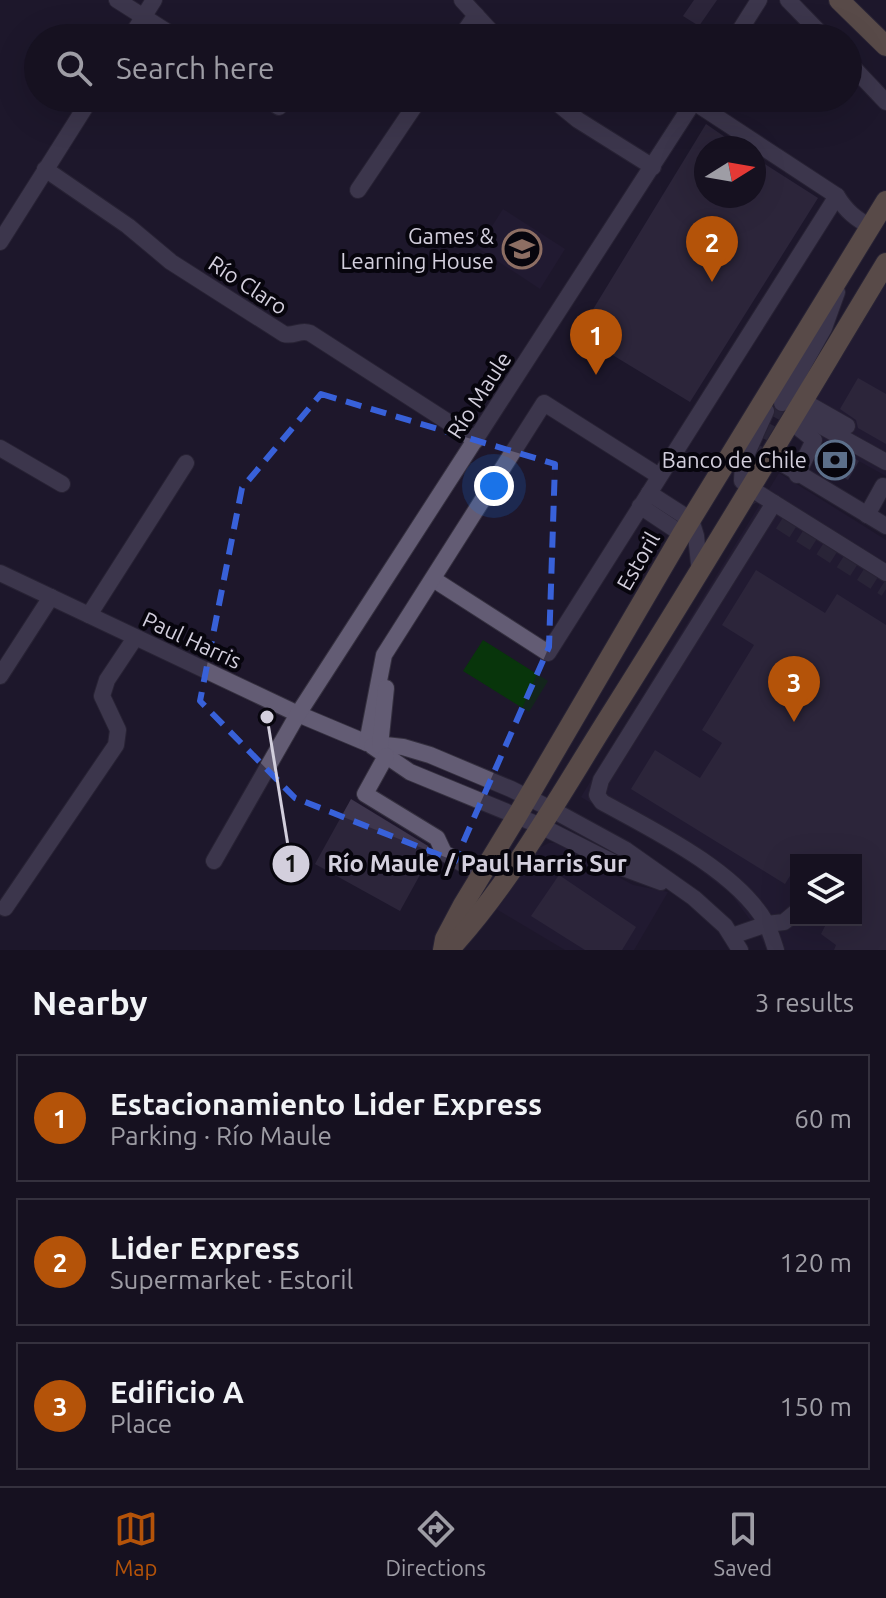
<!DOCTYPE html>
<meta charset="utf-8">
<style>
:root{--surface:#161120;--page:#1f1a29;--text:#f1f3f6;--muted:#9e9da5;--line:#35313e;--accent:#b45309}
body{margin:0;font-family:Ubuntu,sans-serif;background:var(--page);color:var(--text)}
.controls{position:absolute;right:24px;bottom:24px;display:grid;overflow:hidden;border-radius:0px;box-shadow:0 8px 32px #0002}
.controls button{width:72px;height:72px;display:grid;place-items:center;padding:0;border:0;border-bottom:2px solid var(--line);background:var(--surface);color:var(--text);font:40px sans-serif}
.compass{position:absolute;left:694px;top:136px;width:72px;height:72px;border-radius:50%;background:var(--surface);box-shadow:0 8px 32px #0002;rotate:79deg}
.you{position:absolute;left:494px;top:486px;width:28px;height:28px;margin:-20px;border:6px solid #fff;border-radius:50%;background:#1a73e8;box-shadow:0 0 0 12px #1a73e833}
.badge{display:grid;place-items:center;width:52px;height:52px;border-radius:50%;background:var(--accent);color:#fff;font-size:26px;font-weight:700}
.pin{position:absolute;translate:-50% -66px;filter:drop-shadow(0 2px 4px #0008)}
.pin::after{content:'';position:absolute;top:42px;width:28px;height:24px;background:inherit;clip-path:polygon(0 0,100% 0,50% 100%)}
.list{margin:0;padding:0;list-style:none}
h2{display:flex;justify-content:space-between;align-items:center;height:104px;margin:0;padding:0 32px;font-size:34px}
h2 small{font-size:26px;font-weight:400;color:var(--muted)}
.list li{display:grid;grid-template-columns:52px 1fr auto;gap:24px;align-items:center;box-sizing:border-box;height:128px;margin:0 16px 16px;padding:0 16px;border:2px solid var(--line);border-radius:0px}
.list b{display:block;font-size:30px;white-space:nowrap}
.list p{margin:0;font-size:26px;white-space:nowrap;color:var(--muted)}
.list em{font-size:26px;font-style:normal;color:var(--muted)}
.icon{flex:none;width:44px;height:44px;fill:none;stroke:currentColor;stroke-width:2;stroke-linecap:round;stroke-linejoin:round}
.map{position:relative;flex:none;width:886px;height:950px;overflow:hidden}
.search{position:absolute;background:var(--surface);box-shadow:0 8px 32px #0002;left:24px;right:24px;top:24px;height:88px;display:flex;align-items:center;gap:20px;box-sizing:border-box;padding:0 28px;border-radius:44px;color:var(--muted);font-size:30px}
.sheet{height:536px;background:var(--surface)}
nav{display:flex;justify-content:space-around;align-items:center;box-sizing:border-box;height:112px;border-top:2px solid var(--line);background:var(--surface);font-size:22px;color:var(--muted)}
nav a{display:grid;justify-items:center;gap:4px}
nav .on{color:var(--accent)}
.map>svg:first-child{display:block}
</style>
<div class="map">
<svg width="886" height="950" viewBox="0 0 886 950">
<rect width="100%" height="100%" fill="#1e172b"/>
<g fill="#271d38" fill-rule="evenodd">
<path d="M 503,209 L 565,249 L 540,289 L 478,248 Z"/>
<path d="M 886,278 L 886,476 L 799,428 Z"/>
<path d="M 779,473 L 886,540 L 886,950 L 767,950 L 757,929 L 731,894 L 687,860 L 581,797 ZM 796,860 L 856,860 L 856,920 L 796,920 Z"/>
<path d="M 549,843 L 556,843 L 633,885 L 668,892 L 634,950 L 565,950 L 493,907 L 537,849 Z"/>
</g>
<path fill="#08350b" d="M 483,640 L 548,681 L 529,712 L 463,671 Z"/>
<g fill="#3e364d">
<path d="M 694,0 L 717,0 L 699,26 L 683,16 Z"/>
<path d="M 706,124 L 741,148 L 706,148 L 706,196 L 754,196 L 754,157 L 818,198 L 690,402 L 578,334 Z"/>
<path d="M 858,378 L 886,394 L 886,444 L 858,428 L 856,420 L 840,409 Z"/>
<path d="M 825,442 L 859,461 L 848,480 L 816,461 Z"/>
<path d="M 756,570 L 825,613 L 837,594 L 886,625 L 886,950 L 834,950 L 836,945 L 821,934 L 828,920 L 856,920 L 856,860 L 796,860 L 796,866 L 785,884 L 631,789 L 655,750 L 700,778 L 722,743 L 702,730 L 754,645 L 722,625 Z"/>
<path d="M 351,799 L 428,846 L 432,853 L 400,911 L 315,864 Z"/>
<path d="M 559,875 L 636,927 L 622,950 L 585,950 L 531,916 Z"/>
</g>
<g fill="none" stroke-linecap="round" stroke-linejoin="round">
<path stroke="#393346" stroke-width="16" stroke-dasharray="16 8" stroke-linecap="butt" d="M 782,403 L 753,458 L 744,487 L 757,507 L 886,589"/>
<defs>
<g id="minor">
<path d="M 117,0 L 177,38"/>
<path d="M 462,0 L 497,38"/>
<path d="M 788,0 L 825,38"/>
<path d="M 130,38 L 154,0"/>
<path d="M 460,38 L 476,15"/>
<path d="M 735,38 L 759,0"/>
<path d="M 848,62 L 886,102"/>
<path d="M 266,98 L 279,107"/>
<path d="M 551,98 L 578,120 L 653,167"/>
<path d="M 45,169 L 128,226 L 171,262 L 284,334 C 294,337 300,329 310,333 L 476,440"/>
<path d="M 358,190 L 420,98"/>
<path d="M 837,196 C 846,211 856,219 871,227"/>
<path d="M 0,242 L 91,98"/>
<path d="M 803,401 L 847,426"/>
<path d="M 782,403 L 824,328 L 837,292"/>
<path d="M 766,411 L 743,462 L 742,481 L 750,488 L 886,573"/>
<path d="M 796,412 L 886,462"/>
<path d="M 791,422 L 814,440 L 797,475"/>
<path d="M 0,448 L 62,484"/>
<path d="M 770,456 L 886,526"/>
<path d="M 649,493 L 691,520 L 696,536 L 700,573"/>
<path d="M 774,503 L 601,780 L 597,795 L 602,802 C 653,830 735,870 765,921 C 770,930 773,941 776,950"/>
<path d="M 640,506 L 682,534"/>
<path d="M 867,515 L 883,486"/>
<path d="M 0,573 L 298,714 L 367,743 L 403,747 L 430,755 L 511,789 L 551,809 L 626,850 L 694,898 L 725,926 L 740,950"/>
<path d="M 433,579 L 548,653 L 837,196 L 694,102"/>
<path d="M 89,615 L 186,463"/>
<path d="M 0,676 L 51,597"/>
<path d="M 367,743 L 384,655 L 544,403 L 659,476"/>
<path d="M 372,746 L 410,772 L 541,826 L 626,869 L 661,882"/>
<path d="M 380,746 L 386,688"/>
<path d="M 386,756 L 365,794 L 437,838 L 444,853 L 482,875"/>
<path d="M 214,861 L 298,714 L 696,98"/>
<path d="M 5,908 L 116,745 L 118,730 L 102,696 L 107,680 L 135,638"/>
<path d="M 732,936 L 767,924 L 784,922 L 796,912"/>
</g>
<g id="major">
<path d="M 839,0 L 886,46"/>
<path d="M 443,950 L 445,939 L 463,905 L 517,816 L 682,534 L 886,201"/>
<path d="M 449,950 C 514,879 562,791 614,709 C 707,562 796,412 886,263"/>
</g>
</defs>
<use href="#minor" stroke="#35303f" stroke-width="18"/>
<use href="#major" stroke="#35303f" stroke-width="22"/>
<use href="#minor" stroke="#635c74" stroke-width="16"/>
<use href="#major" stroke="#9f886a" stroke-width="20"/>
</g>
<path d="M0 0H886V950H0ZM 321,394 L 555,464 L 549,647 L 455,861 L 295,798 L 200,701 L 242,488 Z" fill="#1e172b" fill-opacity=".55" fill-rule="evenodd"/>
<path fill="none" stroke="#3861d9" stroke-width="6" stroke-dasharray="16 10" stroke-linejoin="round" d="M 321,394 L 555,464 L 549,647 L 455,861 L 295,798 L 200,701 L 242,488 Z"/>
<defs>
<symbol id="school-ring" viewBox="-11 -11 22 22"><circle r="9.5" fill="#07050d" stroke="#8d6e63" stroke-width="1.5"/><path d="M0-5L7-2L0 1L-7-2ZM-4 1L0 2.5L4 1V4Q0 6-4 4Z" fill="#8d6e63"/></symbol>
<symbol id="bank-ring" viewBox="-11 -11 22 22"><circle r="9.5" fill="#07050d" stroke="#5c6f8a" stroke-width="1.5"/><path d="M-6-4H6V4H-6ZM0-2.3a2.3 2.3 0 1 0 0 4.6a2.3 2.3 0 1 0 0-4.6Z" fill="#5c6f8a"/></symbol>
</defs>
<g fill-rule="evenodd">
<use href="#school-ring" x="500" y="227" width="44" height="44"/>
<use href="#bank-ring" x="813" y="438" width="44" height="44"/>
</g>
<g text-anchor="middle" stroke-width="8" stroke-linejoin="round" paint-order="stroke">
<g font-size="22" fill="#d3cfdd" stroke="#07050d" text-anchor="end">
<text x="494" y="244">Games &amp;<tspan x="494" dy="25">Learning House</tspan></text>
<text x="807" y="468">Banco de Chile</text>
</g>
<g font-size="22" fill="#d3cfdd" stroke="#07050d">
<text transform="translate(248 285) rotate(33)" y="8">Río Claro</text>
<text transform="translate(479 395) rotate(-57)" y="8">Río Maule</text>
<text transform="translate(638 561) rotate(-60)" y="8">Estoril</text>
<text transform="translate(192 640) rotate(25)" y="8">Paul Harris</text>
</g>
</g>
<path fill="none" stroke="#d3cfdd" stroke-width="3" d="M267 717L291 864"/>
<g fill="#d3cfdd" stroke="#07050d" stroke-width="3">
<circle cx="267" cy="717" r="8"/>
<circle cx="291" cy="864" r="20"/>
</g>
<g font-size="24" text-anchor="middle" font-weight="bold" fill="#111">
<text x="291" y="872">1</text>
</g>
<g font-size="24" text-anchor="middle" font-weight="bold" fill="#d3cfdd" stroke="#07050d" stroke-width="8" stroke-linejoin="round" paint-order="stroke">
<text x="477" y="872">Río Maule / Paul Harris Sur</text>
</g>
</svg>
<div class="controls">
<button><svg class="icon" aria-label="layers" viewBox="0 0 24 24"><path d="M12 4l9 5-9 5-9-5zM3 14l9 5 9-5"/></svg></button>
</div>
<svg class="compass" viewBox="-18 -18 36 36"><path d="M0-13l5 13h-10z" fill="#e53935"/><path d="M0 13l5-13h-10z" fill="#9e9da5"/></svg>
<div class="you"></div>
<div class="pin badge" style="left:596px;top:375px">1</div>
<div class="pin badge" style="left:712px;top:282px">2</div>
<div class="pin badge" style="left:794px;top:722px">3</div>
<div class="search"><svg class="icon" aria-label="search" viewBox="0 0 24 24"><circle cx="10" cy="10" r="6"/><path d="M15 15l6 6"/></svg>Search here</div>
</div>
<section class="sheet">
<h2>Nearby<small>3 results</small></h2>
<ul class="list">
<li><span class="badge">1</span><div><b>Estacionamiento Lider Express</b><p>Parking · Río Maule</p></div><em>60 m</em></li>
<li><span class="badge">2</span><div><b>Lider Express</b><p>Supermarket · Estoril</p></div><em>120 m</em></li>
<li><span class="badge">3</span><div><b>Edificio A</b><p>Place</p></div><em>150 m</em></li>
</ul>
</section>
<nav>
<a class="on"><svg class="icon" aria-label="map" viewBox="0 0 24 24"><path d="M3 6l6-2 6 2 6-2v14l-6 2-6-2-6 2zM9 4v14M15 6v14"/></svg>Map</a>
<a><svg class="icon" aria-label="directions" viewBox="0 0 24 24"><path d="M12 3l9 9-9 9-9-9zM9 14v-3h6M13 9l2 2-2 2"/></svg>Directions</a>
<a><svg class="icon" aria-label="saved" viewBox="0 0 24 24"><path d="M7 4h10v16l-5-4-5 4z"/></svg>Saved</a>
</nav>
